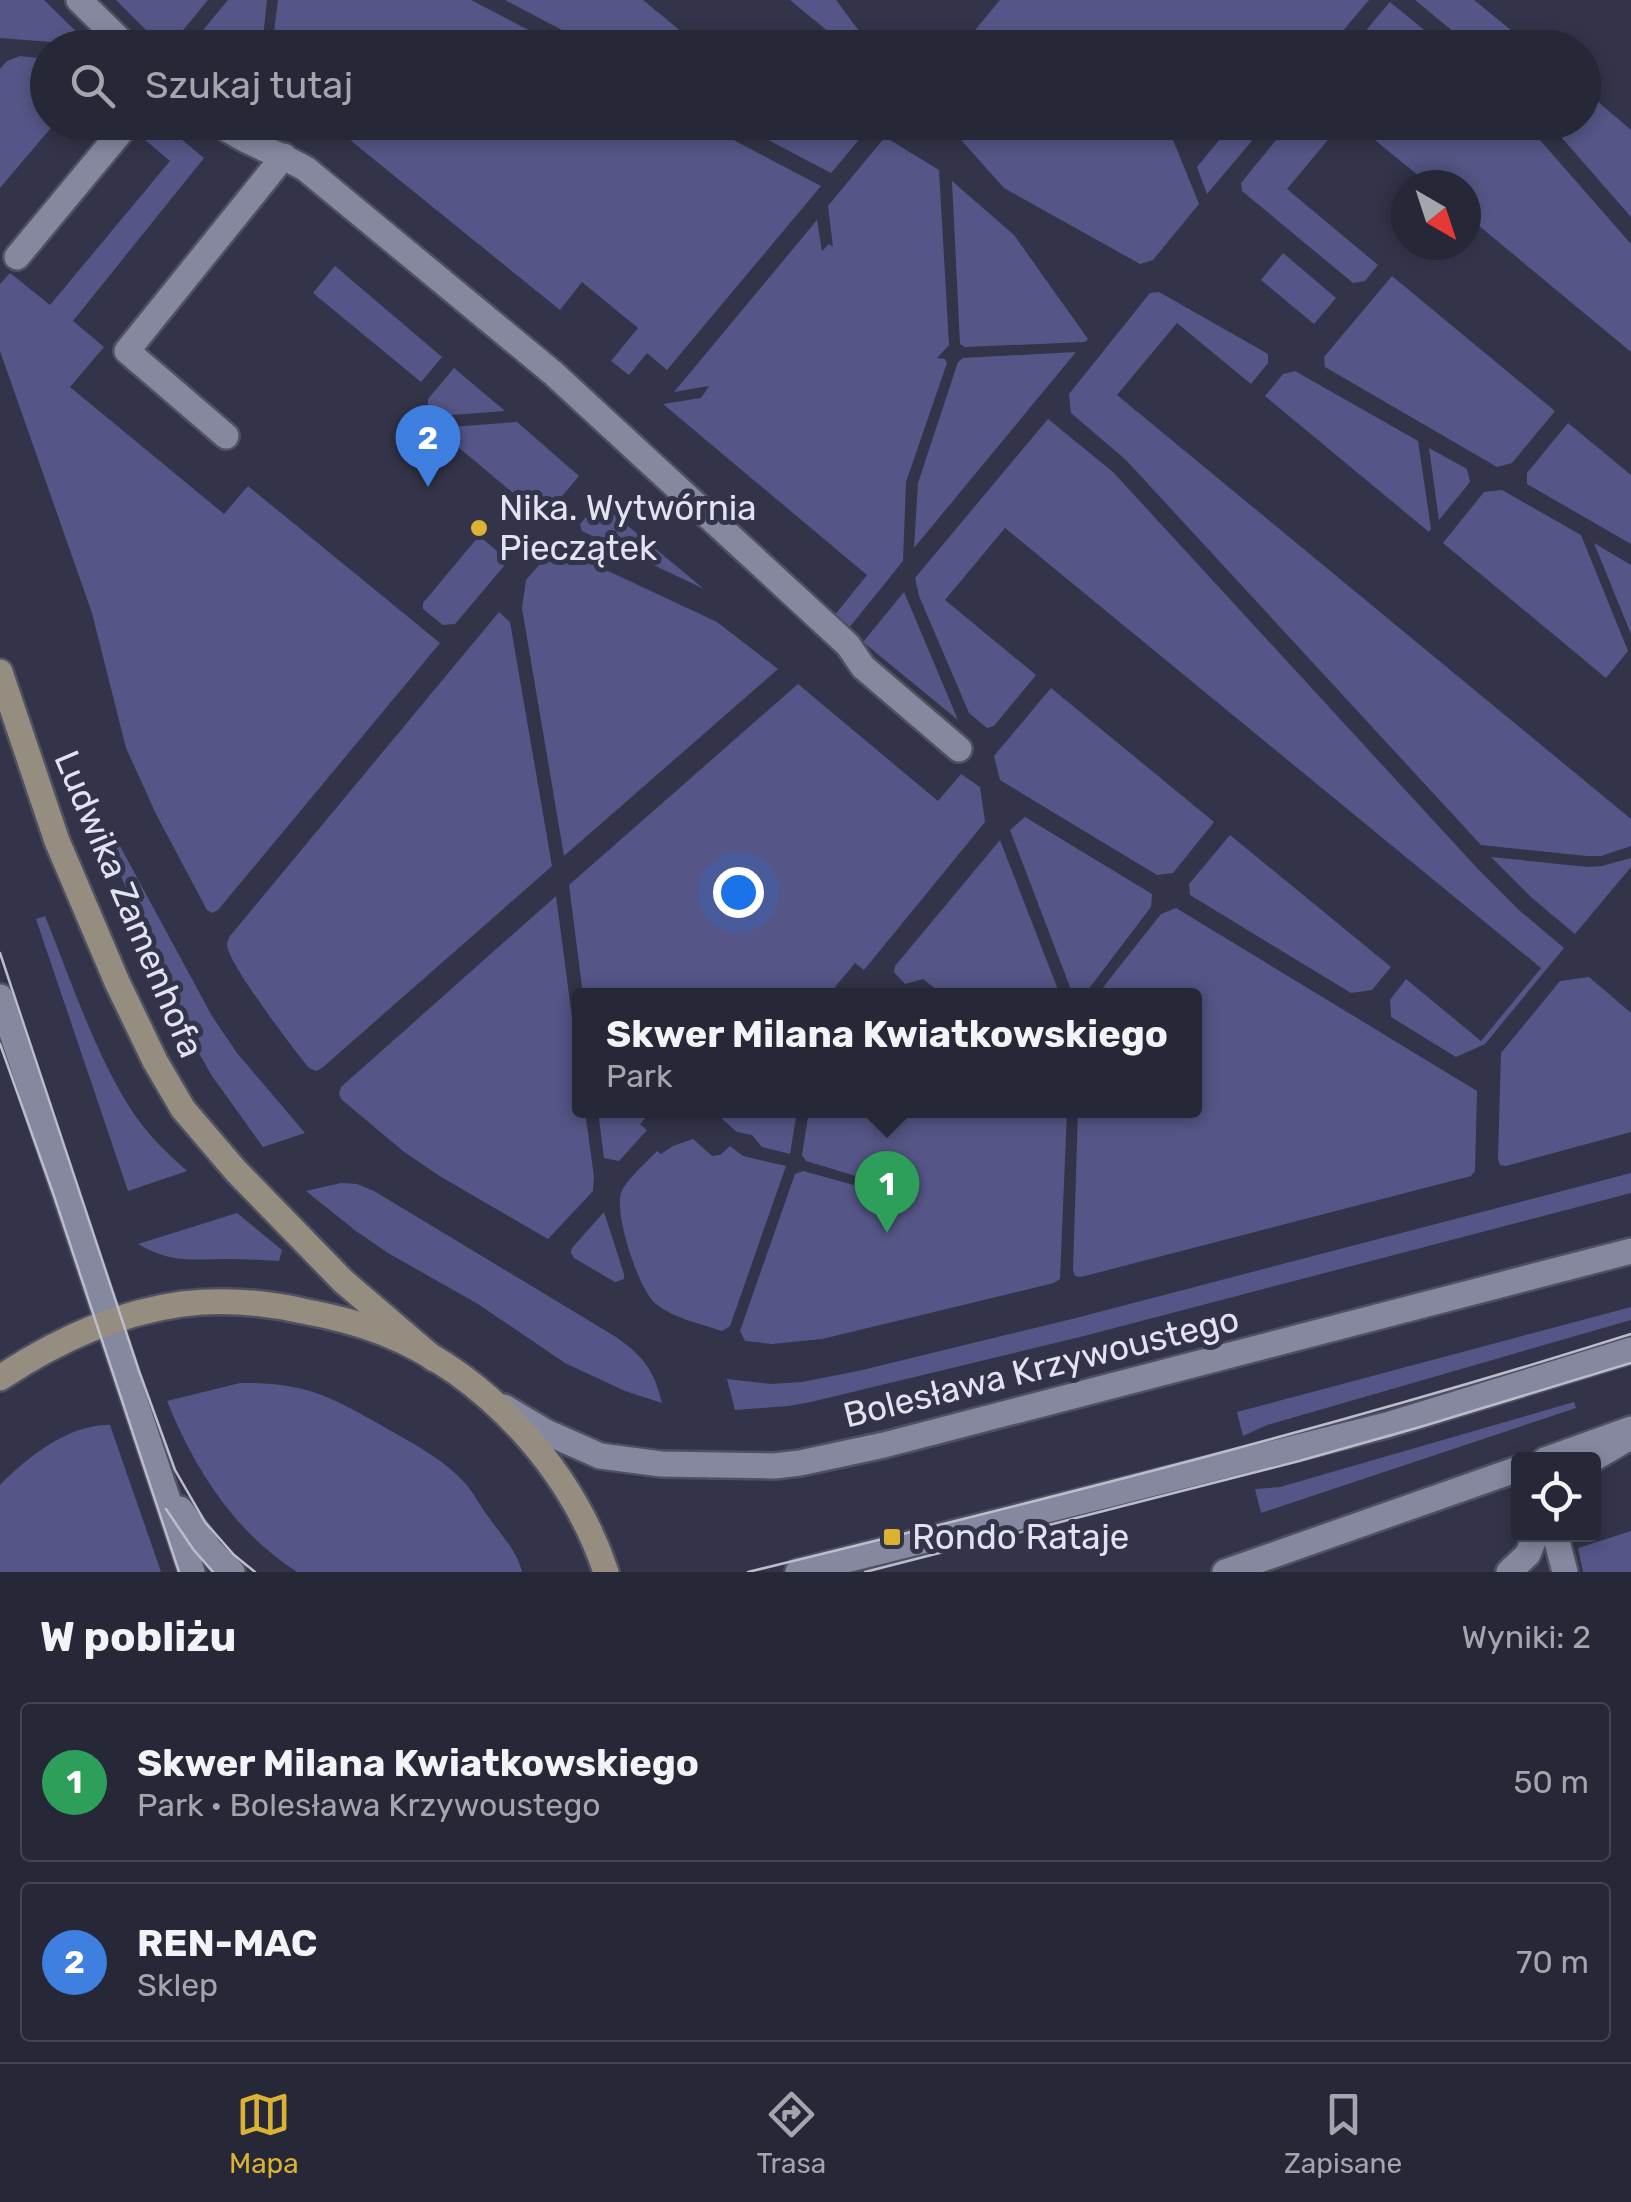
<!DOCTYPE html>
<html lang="pl">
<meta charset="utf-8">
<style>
:root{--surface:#262737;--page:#323342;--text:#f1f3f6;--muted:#a4a5ad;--line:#424452;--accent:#dcb233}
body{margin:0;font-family:Rubik,sans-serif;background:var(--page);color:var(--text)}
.controls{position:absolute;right:30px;bottom:30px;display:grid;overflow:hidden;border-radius:10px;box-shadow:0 5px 15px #0003}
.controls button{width:90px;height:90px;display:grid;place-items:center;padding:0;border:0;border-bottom:2px solid var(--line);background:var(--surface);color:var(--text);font:50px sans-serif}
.compass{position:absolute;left:1391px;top:170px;width:90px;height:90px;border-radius:50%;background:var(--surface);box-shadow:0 5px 15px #0003;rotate:141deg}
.you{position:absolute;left:738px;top:892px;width:35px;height:35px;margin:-25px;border:8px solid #fff;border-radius:50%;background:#1a73e8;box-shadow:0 0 0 15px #1a73e833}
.badge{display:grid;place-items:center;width:65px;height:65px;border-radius:50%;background:var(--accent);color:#fff;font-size:32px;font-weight:700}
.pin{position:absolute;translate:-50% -82px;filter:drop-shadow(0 2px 5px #0008)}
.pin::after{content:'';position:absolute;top:52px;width:35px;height:30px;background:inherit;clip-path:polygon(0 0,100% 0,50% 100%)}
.popup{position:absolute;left:572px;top:988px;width:630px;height:130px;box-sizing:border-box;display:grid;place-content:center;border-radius:10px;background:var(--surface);filter:drop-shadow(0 2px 8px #0005);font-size:32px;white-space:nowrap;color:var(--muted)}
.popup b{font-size:38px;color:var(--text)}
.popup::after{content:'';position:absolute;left:50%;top:100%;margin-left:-20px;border:20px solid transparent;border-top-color:var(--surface)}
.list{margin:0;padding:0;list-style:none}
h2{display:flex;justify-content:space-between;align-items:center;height:130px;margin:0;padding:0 40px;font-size:42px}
h2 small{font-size:32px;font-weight:400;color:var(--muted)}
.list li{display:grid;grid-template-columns:65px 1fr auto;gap:30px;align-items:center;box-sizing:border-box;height:160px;margin:0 20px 20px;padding:0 20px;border:2px solid var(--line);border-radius:10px}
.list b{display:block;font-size:38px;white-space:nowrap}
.list p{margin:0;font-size:32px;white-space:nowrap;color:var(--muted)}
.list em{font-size:32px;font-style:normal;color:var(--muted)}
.icon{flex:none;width:55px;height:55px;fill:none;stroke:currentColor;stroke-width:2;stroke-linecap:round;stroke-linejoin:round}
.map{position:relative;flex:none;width:1631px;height:1572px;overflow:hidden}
.search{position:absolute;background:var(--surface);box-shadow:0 5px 15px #0003;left:30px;right:30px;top:30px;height:110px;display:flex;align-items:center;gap:25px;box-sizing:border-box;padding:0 35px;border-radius:55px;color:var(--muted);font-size:38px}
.sheet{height:490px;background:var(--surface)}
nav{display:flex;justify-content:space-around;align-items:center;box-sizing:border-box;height:140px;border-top:2px solid var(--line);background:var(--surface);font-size:28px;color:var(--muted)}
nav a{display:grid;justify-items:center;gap:5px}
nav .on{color:var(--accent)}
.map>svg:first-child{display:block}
</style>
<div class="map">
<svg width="1631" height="1572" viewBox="0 0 1631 1572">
<rect width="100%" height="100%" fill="#333449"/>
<g fill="#555687">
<path d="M 0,0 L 44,0 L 90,45 L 0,38 Z"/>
<path d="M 116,0 L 208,0 L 169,47 L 164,48 Z"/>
<path d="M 228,0 L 267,0 L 262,47 L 189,47 Z"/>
<path d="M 278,0 L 471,0 L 561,47 L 272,47 Z"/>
<path d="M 505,0 L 643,0 L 700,47 L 594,47 Z"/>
<path d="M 790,0 L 836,0 L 871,47 L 847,47 Z"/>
<path d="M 1000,0 L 1369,0 L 1329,47 L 961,47 Z"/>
<path d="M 1415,0 L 1474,0 L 1532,47 L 1472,47 Z"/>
<path d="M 1390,2 L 1445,47 L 1352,47 Z"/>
<path d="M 20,56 L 47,59 L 48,122 L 55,123 L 0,188 L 0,69 L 7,61 Z"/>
<path d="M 1584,90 L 1631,130 L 1631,217 L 1549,123 L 1584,122 Z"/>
<path d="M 329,123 L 701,123 L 821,186 L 667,370 L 647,353 L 629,375 L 611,361 L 638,328 L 582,282 L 560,310 Z"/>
<path d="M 736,123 L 791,123 L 807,135 L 818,123 L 873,123 L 831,173 Z"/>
<path d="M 946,123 L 1157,123 L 1171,135 L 1199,204 L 1153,260 L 1140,264 L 1004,188 Z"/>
<path d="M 1233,123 L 1267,123 L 1207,194 L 1197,167 Z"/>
<path d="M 1290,123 L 1342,123 L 1287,189 L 1378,265 L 1365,281 L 1353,283 L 1242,191 L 1241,183 Z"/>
<path d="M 1354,123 L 1525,123 L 1631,244 L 1631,352 L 1466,215 L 1466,185 L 1430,185 Z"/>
<path d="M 164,125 L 204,158 L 73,321 L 104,347 L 70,387 L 224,514 L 248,486 L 440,643 L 218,910 L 212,913 L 207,910 L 156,814 L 126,748 L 92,613 L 0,351 L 0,284 L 10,273 L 50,305 L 170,161 L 144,139 Z"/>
<path d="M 885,137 L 939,170 L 949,345 L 937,358 L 945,359 L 947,363 L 906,482 L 903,561 L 848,629 L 834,616 L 867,575 L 663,404 L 701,398 L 709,386 L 674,392 L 817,220 L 822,251 L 829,244 L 833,247 L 828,206 Z"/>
<path d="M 952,181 L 1014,235 L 1088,339 L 1085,342 L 965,347 L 960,344 Z"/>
<path d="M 1283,253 L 1336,298 L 1314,324 L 1261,280 Z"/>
<path d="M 335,266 L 442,357 L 421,382 L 313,293 Z"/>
<path d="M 1392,276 L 1555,411 L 1512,463 L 1497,467 L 1325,367 L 1324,357 Z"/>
<path d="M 1159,292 L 1268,354 L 1268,363 L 1251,384 L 1177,323 L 1117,395 L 1631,819 L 1631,846 L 1601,856 L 1587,856 L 1481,845 L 1126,460 L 1071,413 L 1069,394 L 1150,293 Z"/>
<path d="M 1076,352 L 914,548 L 918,483 L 958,362 L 963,358 Z"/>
<path d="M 454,368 L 505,411 L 451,415 L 428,405 L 428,399 Z"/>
<path d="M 1295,371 L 1418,441 L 1431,529 L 1429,532 L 1265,396 L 1283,374 Z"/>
<path d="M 1048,419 L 1113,472 L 1477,868 L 1520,911 L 1564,948 L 1485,1044 L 1456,1057 L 1391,1017 L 1390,1000 L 1406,979 L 1481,1041 L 1541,968 L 1005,528 L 945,600 L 1036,675 L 994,726 L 987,728 L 969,713 L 919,596 L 915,578 Z"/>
<path d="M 517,422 L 579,476 L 553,507 L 532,509 L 444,435 L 451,427 Z"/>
<path d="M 1568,423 L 1631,475 L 1631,544 L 1527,484 L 1527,473 Z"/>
<path d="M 1429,448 L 1467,469 L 1470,482 L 1439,520 Z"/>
<path d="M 1502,490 L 1581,535 L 1628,651 L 1606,678 L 1443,543 L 1484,492 Z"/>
<path d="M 599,502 L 704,589 L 582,531 L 580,524 Z"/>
<path d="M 479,536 L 503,556 L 504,566 L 455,624 L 443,625 L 423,609 L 423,603 Z"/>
<path d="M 1594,543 L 1631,565 L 1631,634 Z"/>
<path d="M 559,548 L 717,622 L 778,669 L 564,856 L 522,608 L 526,580 L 552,550 Z"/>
<path d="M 904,592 L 958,720 L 863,642 Z"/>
<path d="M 499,612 L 510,622 L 552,866 L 322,1068 L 316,1071 L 309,1068 C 295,1051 226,961 227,944 C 227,941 229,939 230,936 Z"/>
<path d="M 798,684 L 938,801 L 961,774 L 980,787 L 985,822 L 864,970 L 855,963 L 835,987 L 847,995 L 583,995 L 569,885 Z"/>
<path d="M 1051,688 L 1214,822 L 1173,873 L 1157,875 L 1000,780 L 994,756 Z"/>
<path d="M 1025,817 L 1152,894 L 1151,907 L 1084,995 L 1073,995 L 1010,830 Z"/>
<path d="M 114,835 L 212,1016 L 237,1053 L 305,1133 L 263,1147 L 212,1076 L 191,1039 L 105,839 Z"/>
<path d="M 1230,835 L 1391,967 L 1372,990 L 1351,993 L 1190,895 L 1189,884 Z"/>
<path d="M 1000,840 L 1060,995 L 943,995 L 923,979 L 905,984 L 894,972 L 895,966 Z"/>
<path d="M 1491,857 L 1588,867 L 1602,866 L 1631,858 L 1631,867 L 1575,934 L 1532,898 Z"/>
<path d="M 556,896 L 579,1070 L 580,1110 L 585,1111 L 594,1177 L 593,1191 L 548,1239 L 438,1175 L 403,1151 L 341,1099 L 339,1093 L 341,1087 Z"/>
<path d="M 1176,908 L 1477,1091 L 1475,1171 L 1471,1176 L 1081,1277 L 1075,1276 L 1073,1270 L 1078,1111 L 1194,1110 L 1194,996 L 1097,995 L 1161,914 Z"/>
<path d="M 45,916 C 71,980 96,1057 134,1114 C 149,1136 168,1154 187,1171 L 128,1191 L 36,919 Z"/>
<path d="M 1589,977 L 1631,1013 L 1631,1132 L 1506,1166 L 1500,1165 L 1498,1159 L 1501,1053 L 1560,981 Z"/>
<path d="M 598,1111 L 652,1111 L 640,1124 L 647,1130 L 619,1161 L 604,1158 Z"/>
<path d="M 713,1111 L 797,1111 L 790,1154 L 762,1147 L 752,1135 L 737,1132 Z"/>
<path d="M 809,1111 L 1067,1111 L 1060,1279 L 1054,1283 L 822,1339 L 772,1344 L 745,1341 L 740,1331 L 795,1174 L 803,1171 L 872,1190 L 879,1183 L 806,1161 L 802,1155 Z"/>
<path d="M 693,1139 L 712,1156 L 720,1155 L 730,1146 L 743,1156 L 786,1166 L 730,1326 L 722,1331 C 701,1324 673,1318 656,1304 C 639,1291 614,1214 621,1193 C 625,1181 648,1161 657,1151 L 661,1154 L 673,1146 Z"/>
<path d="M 1631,1173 L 1631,1193 L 1084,1336 L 811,1402 L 788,1406 L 735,1410 L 727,1379 L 771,1384 L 802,1382 L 858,1371 L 1076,1318 Z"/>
<path d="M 341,1183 L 357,1184 L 374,1191 L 616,1337 C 643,1356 654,1370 662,1403 L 625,1391 L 565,1363 L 478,1304 L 388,1253 L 356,1231 L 306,1191 Z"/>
<path d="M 604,1212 L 624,1274 L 624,1279 L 615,1282 L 574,1258 L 571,1253 L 572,1248 Z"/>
<path d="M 237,1213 L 282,1250 L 279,1261 C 263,1260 247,1259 231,1259 C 195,1259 171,1264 138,1244 Z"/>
<path d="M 1631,1307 L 1631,1320 L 1267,1425 L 1243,1436 L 1237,1412 Z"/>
<path d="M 240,1383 C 310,1382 334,1399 393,1432 C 417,1446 444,1460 463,1481 C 474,1492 480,1507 490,1519 C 502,1536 517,1551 522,1572 L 297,1572 C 234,1531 195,1470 167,1401 Z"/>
<path d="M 1574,1402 L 1576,1408 L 1261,1513 L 1255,1489 L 1280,1487 Z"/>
<path d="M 110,1425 L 161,1572 L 0,1572 L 0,1485 C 27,1457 69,1424 110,1425 Z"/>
<path d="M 1631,1531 L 1631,1572 L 1583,1572 L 1578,1548 Z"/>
</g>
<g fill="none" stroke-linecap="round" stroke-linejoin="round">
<defs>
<g id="service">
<path d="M 0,997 L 192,1572"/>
<path d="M 1591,1460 L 1630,1437"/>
<path d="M 180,1509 L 210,1550 L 232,1572"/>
<path d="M 1555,1534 L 1565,1572"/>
<path d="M 798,1572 L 1387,1425 L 1631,1350"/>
<path d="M 1509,1572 L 1528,1554 L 1536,1534"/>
</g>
<g id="minor">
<path d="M 79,0 L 128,48"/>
<path d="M 217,122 C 244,143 277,152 306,169 L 553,373 L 848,645 L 863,667 L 959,749"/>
<path d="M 17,257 L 129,122"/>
<path d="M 226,436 L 127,351 L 284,156"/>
</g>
<g id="tertiary">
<path d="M 504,1407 L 546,1432 L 600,1456 L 661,1464 L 774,1466 L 800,1463 L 884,1445 L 1631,1251"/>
<path d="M 1545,1460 L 1631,1429"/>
<path d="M 1225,1572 L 1518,1469"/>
</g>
<g id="secondary">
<path d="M 0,672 L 57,841 L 117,982 L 155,1061 L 183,1109 L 236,1171 L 343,1281 L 434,1359"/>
<path d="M 0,1378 C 54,1342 117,1313 182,1304 C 223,1299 263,1302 303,1311 C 330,1316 358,1323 384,1333 C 486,1374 571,1468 606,1572"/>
</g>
</defs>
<use href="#service" stroke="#4f5060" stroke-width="30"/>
<use href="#minor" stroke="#4f5060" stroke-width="30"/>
<use href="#tertiary" stroke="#4f5060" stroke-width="30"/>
<use href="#secondary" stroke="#4f5060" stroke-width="30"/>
<use href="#service" stroke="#8688a0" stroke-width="25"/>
<use href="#minor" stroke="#8688a0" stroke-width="25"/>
<use href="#tertiary" stroke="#8688a0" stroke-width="25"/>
<use href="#secondary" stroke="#968d81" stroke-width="25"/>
<g stroke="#bcbdcc" stroke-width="2.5">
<path d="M 0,953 L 139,1371 L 175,1470 L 205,1522 L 234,1555 L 255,1572"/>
<path d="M 0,1044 L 54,1196 L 179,1572"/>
<path d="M 166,1509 L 193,1549 L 213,1572"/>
<path d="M 748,1572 C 1044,1500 1340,1426 1631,1334"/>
<path d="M 865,1572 L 1299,1461 L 1420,1427 L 1631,1363"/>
</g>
</g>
<g fill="#dcb233" stroke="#333449" stroke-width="4">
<circle cx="479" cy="528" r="10"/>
<rect x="882" y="1527" width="20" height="20" rx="5"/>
</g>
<g text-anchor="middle" stroke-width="10" stroke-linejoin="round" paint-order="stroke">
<g font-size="35" fill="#e2e3f0" stroke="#333449" text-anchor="start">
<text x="499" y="520">Nika. Wytwórnia<tspan x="499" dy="40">Pieczątek</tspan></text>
<text x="912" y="1549">Rondo Rataje</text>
</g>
<g font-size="35" fill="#e2e3f0" stroke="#333449">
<text transform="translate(129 904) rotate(67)" y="12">Ludwika Zamenhofa</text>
<text transform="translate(1041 1367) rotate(-14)" y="12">Bolesława Krzywoustego</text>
</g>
</g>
</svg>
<div class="controls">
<button><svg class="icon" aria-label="locate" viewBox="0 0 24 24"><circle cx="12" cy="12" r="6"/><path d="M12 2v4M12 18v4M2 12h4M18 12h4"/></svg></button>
</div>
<svg class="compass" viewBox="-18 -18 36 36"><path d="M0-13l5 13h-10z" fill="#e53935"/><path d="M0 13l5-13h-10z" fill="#a4a5ad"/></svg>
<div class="you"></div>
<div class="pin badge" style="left:887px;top:1233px;background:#2e9e5b">1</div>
<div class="popup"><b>Skwer Milana Kwiatkowskiego</b>Park</div>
<div class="pin badge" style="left:428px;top:487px;background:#3f7fe0">2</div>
<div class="search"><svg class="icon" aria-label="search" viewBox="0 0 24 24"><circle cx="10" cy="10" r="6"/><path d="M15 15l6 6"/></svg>Szukaj tutaj</div>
</div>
<section class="sheet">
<h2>W pobliżu<small>Wyniki: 2</small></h2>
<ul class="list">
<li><span class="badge" style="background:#2e9e5b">1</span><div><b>Skwer Milana Kwiatkowskiego</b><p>Park · Bolesława Krzywoustego</p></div><em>50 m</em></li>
<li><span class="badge" style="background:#3f7fe0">2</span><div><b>REN-MAC</b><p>Sklep</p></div><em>70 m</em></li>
</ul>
</section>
<nav>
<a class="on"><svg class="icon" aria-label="map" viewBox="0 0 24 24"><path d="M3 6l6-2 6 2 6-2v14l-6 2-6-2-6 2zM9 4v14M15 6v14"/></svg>Mapa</a>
<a><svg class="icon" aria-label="directions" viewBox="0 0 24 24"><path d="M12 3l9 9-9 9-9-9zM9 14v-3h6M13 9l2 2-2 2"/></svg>Trasa</a>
<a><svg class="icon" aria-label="saved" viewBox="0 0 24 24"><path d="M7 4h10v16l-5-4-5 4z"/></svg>Zapisane</a>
</nav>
